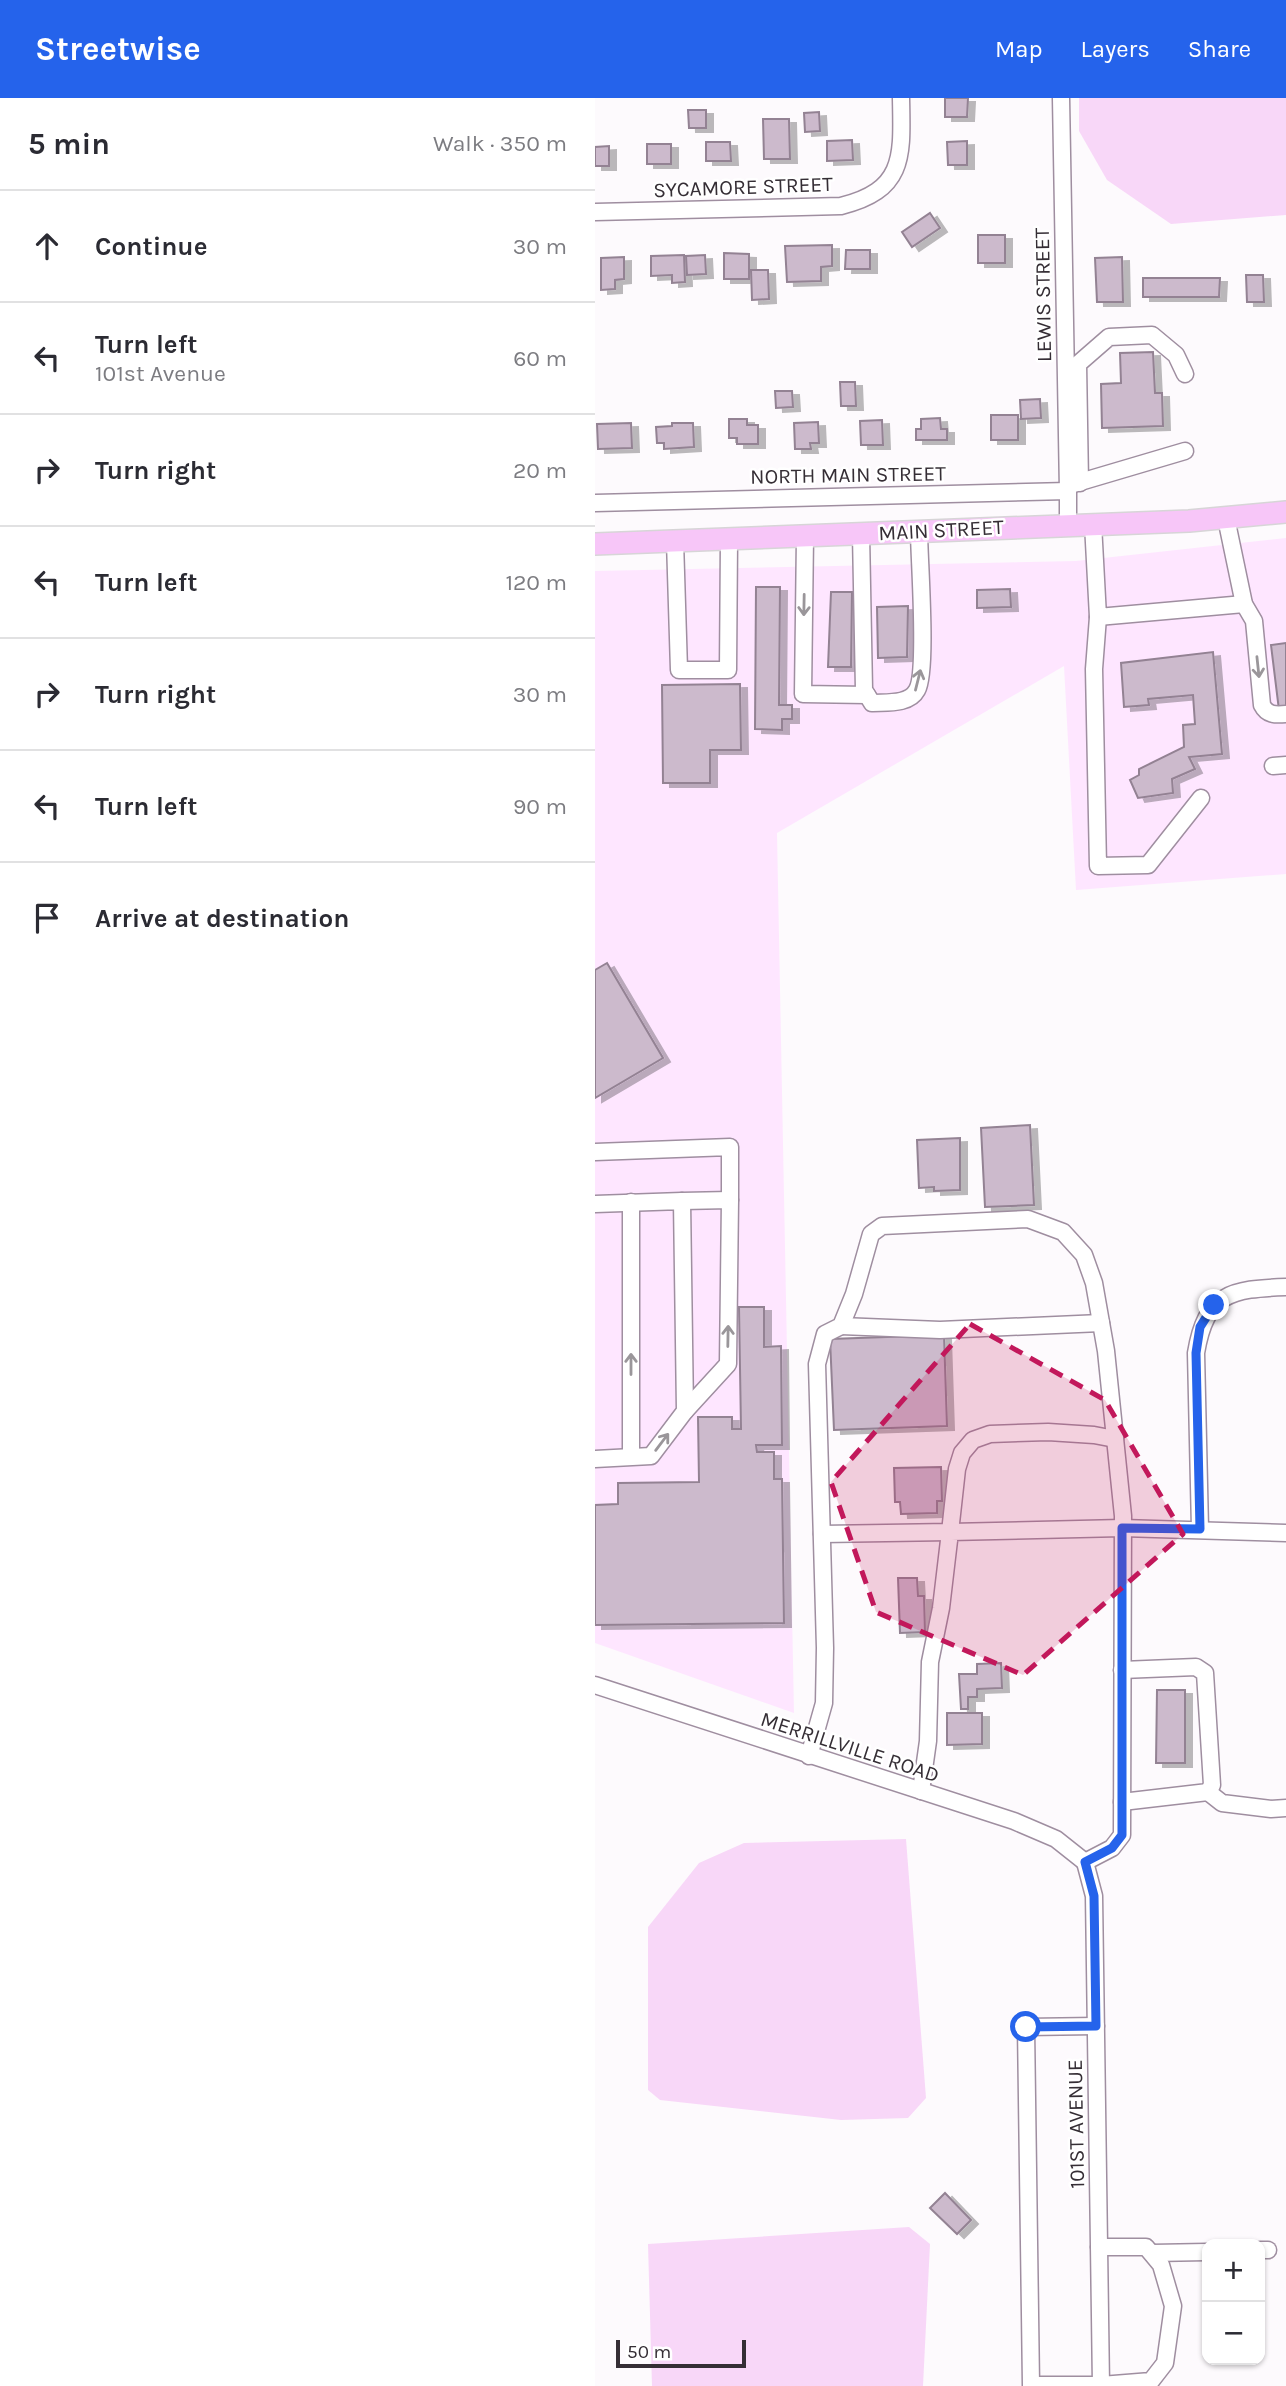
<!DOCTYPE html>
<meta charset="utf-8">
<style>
:root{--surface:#fff;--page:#f7f7f7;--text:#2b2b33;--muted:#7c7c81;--line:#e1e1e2;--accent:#2563eb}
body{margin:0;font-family:Karla,sans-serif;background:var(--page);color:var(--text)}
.controls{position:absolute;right:21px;bottom:21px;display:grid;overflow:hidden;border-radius:14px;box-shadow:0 2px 5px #0004}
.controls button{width:63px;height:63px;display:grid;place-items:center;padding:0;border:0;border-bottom:2px solid var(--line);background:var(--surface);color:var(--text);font:35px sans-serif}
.scale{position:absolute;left:21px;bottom:18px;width:130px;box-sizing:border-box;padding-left:7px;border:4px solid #352e35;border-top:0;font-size:19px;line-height:24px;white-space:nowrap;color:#352e35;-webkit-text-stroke:5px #fff;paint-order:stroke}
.stop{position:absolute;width:21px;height:21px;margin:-16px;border:5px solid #2563eb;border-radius:50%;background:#fff}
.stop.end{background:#2563eb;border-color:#fff;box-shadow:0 2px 7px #0008}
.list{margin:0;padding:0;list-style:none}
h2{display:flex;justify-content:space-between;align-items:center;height:91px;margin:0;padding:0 28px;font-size:30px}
h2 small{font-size:23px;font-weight:400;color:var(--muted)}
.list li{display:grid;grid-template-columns:46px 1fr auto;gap:21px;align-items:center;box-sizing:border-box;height:112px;padding:0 28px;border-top:2px solid var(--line)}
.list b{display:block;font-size:26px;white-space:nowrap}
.list p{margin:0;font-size:23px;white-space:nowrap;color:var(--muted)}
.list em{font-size:23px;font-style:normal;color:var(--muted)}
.icon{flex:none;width:38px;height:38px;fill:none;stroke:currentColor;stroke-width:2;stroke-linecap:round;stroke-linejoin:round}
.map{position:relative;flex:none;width:691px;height:2288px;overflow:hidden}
header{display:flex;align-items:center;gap:42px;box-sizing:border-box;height:98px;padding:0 35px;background:var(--accent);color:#fff}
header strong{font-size:33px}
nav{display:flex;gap:38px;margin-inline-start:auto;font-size:24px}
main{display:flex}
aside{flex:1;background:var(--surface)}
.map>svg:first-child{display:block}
</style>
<header>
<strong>Streetwise</strong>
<nav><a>Map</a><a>Layers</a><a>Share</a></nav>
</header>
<main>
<aside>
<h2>5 min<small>Walk · 350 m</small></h2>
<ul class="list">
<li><svg class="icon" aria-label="ahead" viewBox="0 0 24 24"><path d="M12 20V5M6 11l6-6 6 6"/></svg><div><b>Continue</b></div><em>30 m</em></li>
<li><svg class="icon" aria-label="left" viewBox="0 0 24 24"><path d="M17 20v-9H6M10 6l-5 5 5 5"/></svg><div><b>Turn left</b><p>101st Avenue</p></div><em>60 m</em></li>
<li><svg class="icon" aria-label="right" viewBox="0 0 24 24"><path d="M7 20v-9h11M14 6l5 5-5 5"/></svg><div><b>Turn right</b></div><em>20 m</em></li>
<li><svg class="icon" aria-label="left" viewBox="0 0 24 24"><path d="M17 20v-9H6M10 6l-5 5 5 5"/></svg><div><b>Turn left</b></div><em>120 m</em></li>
<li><svg class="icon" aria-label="right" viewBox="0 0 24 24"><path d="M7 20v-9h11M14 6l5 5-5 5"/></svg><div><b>Turn right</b></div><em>30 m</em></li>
<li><svg class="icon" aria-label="left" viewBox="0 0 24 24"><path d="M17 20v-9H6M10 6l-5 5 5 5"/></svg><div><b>Turn left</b></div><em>90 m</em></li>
<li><svg class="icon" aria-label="arrive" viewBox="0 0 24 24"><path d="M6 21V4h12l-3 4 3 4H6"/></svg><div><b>Arrive at destination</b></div></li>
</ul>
</aside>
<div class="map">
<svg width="691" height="2288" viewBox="0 0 691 2288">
<defs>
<filter id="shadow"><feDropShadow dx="7" dy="4" stdDeviation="0" flood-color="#0004"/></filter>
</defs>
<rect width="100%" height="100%" fill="#fdfafd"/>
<path fill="#fee6ff" d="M 691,440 L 691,776 L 481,792 L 469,568 L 182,735 L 199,1615 L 0,1545 L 0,473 L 481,463 Z"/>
<g fill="#f8d7f8">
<path d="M 484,0 L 691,0 L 691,117 L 576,126 L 512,82 L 484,33 Z"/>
<path d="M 311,1741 L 331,2000 L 313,2020 L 246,2022 L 65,2002 L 53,1992 L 53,1829 L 104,1765 L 149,1745 Z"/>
<path d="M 314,2129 L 335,2146 L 328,2288 L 57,2288 L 53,2146 Z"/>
</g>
<g fill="#ccbacc" stroke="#938293" stroke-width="2" filter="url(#shadow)">
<path d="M 350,0 L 373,0 L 372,19 L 350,19 Z"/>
<path d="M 93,12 L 111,12 L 111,30 L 94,30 Z"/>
<path d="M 224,14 L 225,33 L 210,34 L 209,15 Z"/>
<path d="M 168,21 L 194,21 L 195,61 L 169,61 Z"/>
<path d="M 257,42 L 258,62 L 232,63 L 232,43 Z"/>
<path d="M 372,43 L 372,67 L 353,67 L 352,44 Z"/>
<path d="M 111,44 L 135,44 L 136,63 L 111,63 Z"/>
<rect x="52" y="46" width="24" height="20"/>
<path d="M 14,48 L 14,68 L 0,68 L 0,49 Z"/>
<path d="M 335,115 L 345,130 L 317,149 L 307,134 Z"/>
<rect x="383" y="137" width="27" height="28"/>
<path d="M 237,147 L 237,168 L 226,169 L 226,183 L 192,184 L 190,148 Z"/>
<path d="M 251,152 L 275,152 L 275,171 L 250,171 Z"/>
<path d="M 129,155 L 154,156 L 154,181 L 129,181 Z"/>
<path d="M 89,157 L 90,184 L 77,185 L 77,177 L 56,178 L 56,158 Z"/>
<path d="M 110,157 L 111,176 L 92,177 L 91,158 Z"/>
<path d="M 29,159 L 29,181 L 20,182 L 20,191 L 6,192 L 6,160 Z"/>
<path d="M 527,159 L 528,204 L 502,204 L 500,160 Z"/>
<path d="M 156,172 L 173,172 L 174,201 L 157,202 Z"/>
<path d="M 651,177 L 668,177 L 669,204 L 652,204 Z"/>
<path d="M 548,180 L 625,180 L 624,199 L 548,199 Z"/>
<path d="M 558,254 L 560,295 L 567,295 L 568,328 L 507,330 L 506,286 L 526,285 L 525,255 Z"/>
<path d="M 245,284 L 260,284 L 261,308 L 246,308 Z"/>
<path d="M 180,293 L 197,293 L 198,309 L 181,310 Z"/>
<path d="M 445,301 L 446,320 L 426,321 L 425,302 Z"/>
<rect x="396" y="317" width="27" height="25"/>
<path d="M 345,320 L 346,331 L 352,331 L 352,342 L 321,342 L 321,331 L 326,331 L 326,321 Z"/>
<path d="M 134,321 L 152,321 L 152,327 L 163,327 L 163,346 L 142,346 L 142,340 L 134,340 Z"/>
<path d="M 287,322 L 288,347 L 266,347 L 265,323 Z"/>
<path d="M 223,324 L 224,345 L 215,345 L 216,351 L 200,351 L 199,325 Z"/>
<path d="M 36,325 L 37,350 L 3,351 L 2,326 Z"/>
<path d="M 77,325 L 98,325 L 99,349 L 69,351 L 69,345 L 62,345 L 61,329 L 77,328 Z"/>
<path d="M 161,489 L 185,489 L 184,607 L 197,607 L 197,621 L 187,621 L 187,632 L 160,631 Z"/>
<path d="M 415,491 L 416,509 L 382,510 L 382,492 Z"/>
<path d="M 236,494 L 257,494 L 256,569 L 233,569 Z"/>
<path d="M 313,508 L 312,559 L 283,560 L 282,509 Z"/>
<path d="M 691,545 L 691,611 L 684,612 L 676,547 Z"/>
<path d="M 618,554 L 627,656 L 594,659 L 600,671 L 577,681 L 578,695 L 543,700 L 535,682 L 544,677 L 544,671 L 589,649 L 588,627 L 600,626 L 598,597 L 553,601 L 554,607 L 529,609 L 526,565 Z"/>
<path d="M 145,586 L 146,652 L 115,652 L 115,685 L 68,685 L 67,587 Z"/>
<path d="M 12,865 L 68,960 L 0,1000 L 0,872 Z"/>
<path d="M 435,1027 L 439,1107 L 390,1109 L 386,1030 Z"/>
<path d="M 365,1040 L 365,1092 L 339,1093 L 339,1089 L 324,1090 L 322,1042 Z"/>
<path d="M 144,1209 L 169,1209 L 169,1249 L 186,1248 L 187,1347 L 161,1347 L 162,1354 L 179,1354 L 179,1381 L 187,1381 L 189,1525 L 0,1527 L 0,1407 L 23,1406 L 23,1385 L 104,1384 L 103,1319 L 137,1319 L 137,1331 L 146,1331 Z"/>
<path d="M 349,1237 L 352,1328 L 239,1332 L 235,1241 Z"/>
<path d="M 346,1369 L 347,1403 L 342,1403 L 342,1415 L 306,1416 L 305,1404 L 300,1404 L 299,1370 Z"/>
<path d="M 303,1480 L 322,1480 L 323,1498 L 329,1498 L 330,1534 L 305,1535 Z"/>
<path d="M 406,1565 L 407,1590 L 382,1591 L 382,1599 L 373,1599 L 373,1611 L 366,1611 L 364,1576 L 382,1576 L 382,1566 Z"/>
<path d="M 562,1592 L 590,1592 L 590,1665 L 561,1665 Z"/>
<path d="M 352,1615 L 387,1615 L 387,1646 L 352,1647 Z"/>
<path d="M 350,2095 L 376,2122 L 362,2136 L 335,2110 Z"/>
</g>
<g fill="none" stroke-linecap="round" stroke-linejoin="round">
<defs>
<g id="minor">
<path d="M 466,0 L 473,393"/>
<path d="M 0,114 L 246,108 C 311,92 307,57 306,0"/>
<path d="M 485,385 L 483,266 L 514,239 L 557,237 L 581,257 L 590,276"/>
<path d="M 475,387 L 590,353"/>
<path d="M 0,405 L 473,393 L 473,426"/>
<path d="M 631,420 L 649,506 L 659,523 L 667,607 C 672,617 680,617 691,616"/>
<path d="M 498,426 L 503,519 L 649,506"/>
<path d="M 266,436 L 269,592 L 277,605 C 291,604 314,607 322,592 C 333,573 324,461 324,433"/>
<path d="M 210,438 L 208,596 L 272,597"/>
<path d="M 80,443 L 84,572 L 133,572 L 134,442"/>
<path d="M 503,519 L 499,571 L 503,768 L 553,767 L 606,700"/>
<path d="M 678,668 L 691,667"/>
<path d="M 0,1054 L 135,1049 L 135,1102"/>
<path d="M 87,1103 L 135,1102 L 133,1266 L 90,1313"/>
<path d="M 0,1106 L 87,1103 L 90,1313 L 56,1358 L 0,1361"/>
<path d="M 246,1228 L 345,1232 L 506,1225"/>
<path d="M 36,1358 L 36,1104"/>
<path d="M 605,1431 L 601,1255 C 611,1195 636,1191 691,1189"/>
<path d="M 227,1436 L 355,1434 L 362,1371 L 367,1355 L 378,1342 L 395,1336 L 453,1334 L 499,1337 L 520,1341"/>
<path d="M 0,1587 L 419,1723 L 461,1741 L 490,1764"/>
<path d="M 214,1658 L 229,1605 L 230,1550 L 222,1266 L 230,1236 L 246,1228 L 259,1196 L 276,1136 L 287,1128 L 433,1121 L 468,1134 L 489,1157 L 499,1185 L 511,1253 L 528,1418 L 527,1737 L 517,1750 L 490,1764"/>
<path d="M 326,1693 L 333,1643 L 335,1564 L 346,1510 L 355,1434 L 527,1430 L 691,1435"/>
<path d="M 613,1694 L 627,1705 L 676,1711 L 691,1710"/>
<path d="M 527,1704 L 613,1694 L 617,1687 L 610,1575 L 601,1569 L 527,1572"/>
<path d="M 490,1764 L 499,1798 L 506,2288"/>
<path d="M 501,1928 L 431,1929 L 436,2287 L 506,2287 L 556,2283 L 570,2265 L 578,2208 L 566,2167 L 551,2149 L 504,2149"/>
<path d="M 665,2152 L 673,2152"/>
<path d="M 557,2155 L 612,2154"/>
</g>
<path id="major" d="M 0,446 L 594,423 L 691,414"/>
</defs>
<use href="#minor" stroke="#9f8ea0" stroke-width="19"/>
<use href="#major" stroke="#d7d5d7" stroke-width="24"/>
<use href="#minor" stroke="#fff" stroke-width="16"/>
<use href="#major" stroke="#f7c6f8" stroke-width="21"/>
</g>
<defs><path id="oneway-shaft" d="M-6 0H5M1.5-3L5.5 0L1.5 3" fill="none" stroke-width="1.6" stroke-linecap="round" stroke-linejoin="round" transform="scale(1.75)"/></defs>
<g stroke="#9a969a">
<use href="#oneway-shaft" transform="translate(209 507) rotate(91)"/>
<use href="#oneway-shaft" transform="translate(663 569) rotate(84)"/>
<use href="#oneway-shaft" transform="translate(323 582) rotate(-76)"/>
<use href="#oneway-shaft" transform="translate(133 1238) rotate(-89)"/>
<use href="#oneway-shaft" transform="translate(36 1266) rotate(-90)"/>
<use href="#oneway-shaft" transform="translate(67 1344) rotate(-53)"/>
</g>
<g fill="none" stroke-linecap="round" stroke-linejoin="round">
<path stroke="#2563eb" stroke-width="9" d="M 431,1929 L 501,1928 L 499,1798 L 490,1764 L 517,1750 L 527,1737 L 527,1430 L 605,1431 L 601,1255 L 605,1229 L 619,1207"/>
</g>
<path fill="#c2185b" fill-opacity="0.2" stroke="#c2185b" stroke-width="5" stroke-dasharray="14 9" stroke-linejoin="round" d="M 375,1226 L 510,1302 L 588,1436 L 428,1577 L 281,1514 L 236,1384 Z"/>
<g text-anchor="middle" stroke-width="5" stroke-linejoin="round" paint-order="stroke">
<g font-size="21" fill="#352e35" stroke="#fff">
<text transform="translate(148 89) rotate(-2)" y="7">SYCAMORE STREET</text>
<text transform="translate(448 197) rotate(-91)" y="7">LEWIS STREET</text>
<text transform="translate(253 377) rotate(-1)" y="7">NORTH MAIN STREET</text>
<text transform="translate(346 432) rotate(-3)" y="7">MAIN STREET</text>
<text transform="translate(255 1649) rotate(18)" y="7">MERRILLVILLE ROAD</text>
<text transform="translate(481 2026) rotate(-91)" y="7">101ST AVENUE</text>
</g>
</g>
</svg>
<div class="controls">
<button>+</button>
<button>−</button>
</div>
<div class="scale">50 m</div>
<div class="stop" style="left:431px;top:1929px"></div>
<div class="stop end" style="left:619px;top:1207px"></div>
</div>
</main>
